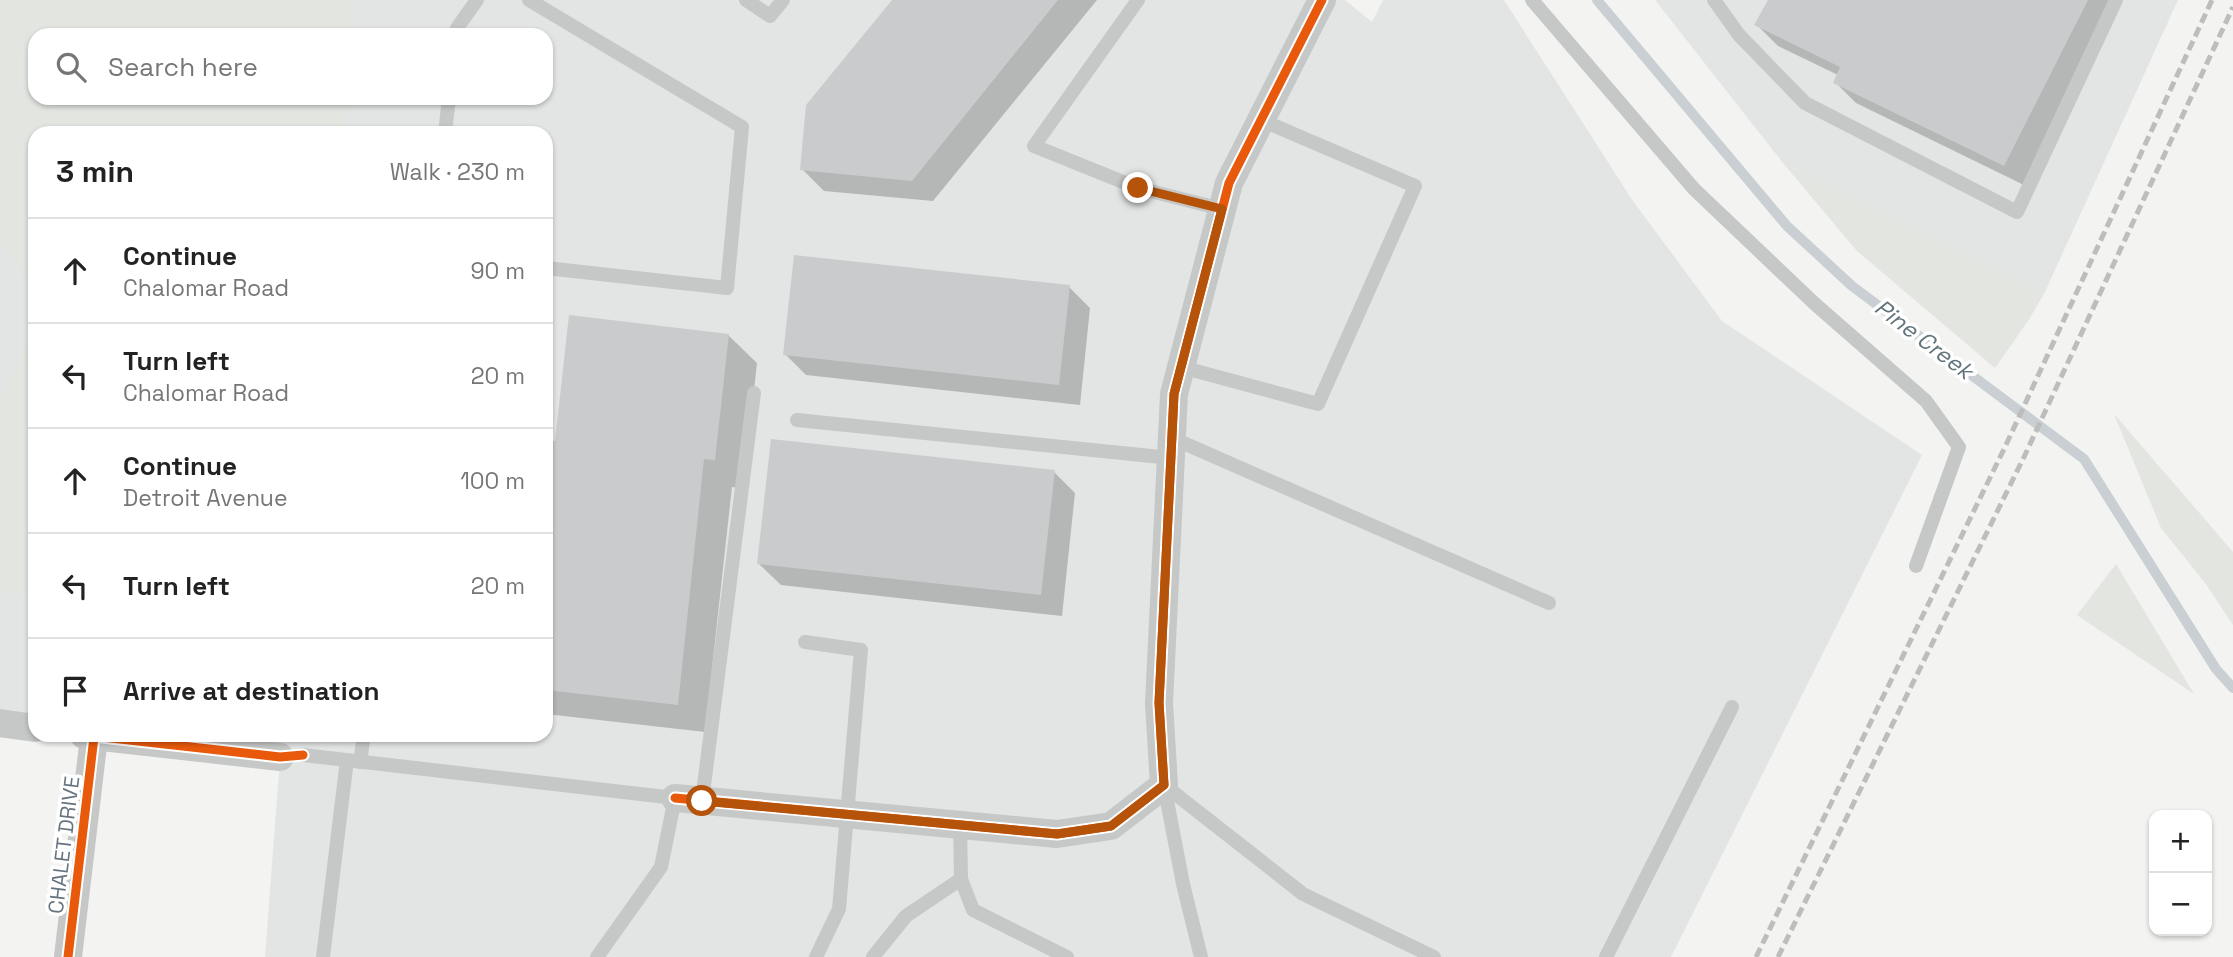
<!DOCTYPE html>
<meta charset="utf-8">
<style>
:root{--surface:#fff;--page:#f6f6f6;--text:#222;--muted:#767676;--line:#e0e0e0}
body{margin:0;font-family:"Space Grotesk",sans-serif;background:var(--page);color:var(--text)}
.controls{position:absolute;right:21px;bottom:21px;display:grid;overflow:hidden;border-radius:14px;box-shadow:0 2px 5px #0004}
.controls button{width:63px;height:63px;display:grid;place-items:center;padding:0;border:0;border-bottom:2px solid var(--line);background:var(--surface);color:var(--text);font:35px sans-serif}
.stop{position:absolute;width:21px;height:21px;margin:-16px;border:5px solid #b45309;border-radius:50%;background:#fff}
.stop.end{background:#b45309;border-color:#fff;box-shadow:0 2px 7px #0008}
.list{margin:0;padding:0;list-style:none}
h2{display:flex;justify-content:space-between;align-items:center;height:91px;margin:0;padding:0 28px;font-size:30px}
h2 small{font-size:23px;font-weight:400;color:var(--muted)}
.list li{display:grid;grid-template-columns:46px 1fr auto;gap:21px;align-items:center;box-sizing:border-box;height:105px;padding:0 28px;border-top:2px solid var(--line)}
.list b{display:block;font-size:26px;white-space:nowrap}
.list p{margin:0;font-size:23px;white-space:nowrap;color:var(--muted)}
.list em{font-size:23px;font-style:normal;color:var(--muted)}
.icon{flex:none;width:38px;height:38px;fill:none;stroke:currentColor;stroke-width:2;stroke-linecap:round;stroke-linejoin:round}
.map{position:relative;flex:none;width:2233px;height:957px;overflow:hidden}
.search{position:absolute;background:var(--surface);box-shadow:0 2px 5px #0004;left:28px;top:28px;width:525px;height:77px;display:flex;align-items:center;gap:18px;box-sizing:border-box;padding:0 24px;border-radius:21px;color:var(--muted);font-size:26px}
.panel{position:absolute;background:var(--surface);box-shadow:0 2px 5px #0004;left:28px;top:126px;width:525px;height:616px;border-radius:21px}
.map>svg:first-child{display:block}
</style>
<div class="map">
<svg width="2233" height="957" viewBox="0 0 2233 957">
<rect width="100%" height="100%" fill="#f3f3f2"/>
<g fill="#e3e5e5" fill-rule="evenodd">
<path d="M 0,0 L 1345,0 L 1372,22 L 1383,0 L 1504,0 L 1633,201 L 1722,321 L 1922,455 L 1671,957 L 265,957 L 280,758 L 84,735 L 546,735 L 546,133 L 35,133 L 35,728 L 0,723 ZM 35,35 L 546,35 L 546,98 L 35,98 Z"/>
<path d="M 1655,0 L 2178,0 L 2045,292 L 1783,163 Z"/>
</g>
<g fill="#e2e5e0">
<path d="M 0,0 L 351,0 L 356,2 L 354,35 L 35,35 L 35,98 L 348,98 L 345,133 L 35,133 L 35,285 L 0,247 Z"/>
<path d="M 1783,163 L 2045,292 L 2030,318 L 1995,368 L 1857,251 Z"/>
<path d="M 35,327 L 35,596 L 0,591 L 0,401 Z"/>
<path d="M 2114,414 L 2233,552 L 2233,625 L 2206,584 L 2161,528 Z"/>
<path d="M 2116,564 L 2194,694 L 2077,615 Z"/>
</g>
<g fill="#0003">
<path d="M 894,0 L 1097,0 L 933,201 L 824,191 L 802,169 Z"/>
<path d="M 1770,0 L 2119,0 L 2026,186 L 1856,103 L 1835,82 L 1838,75 L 1778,46 L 1757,25 Z"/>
<path d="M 1069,287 L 1090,308 L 1080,405 L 806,375 L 785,354 Z"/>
<path d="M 728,335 L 757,363 L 743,488 L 732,487 L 705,732 L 546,714 L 546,442 L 557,443 Z"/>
<path d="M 1054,472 L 1075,493 L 1062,616 L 781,585 L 759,564 Z"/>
</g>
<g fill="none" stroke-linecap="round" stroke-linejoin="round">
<path stroke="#c9cfd2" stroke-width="10" d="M 1597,0 L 1787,226 L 1852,286 L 2084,459 L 2216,669 L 2233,688"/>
</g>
<g fill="#cacbcc">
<path d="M 892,0 L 1058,0 L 912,181 L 800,170 L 806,105 Z"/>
<path d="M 1768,0 L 2088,0 L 2004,166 L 1833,83 L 1840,67 L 1754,25 Z"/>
<path d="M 794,255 L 1070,285 L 1059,385 L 783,355 Z"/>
<path d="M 569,315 L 729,334 L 715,460 L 704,459 L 678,705 L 546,690 L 546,440 L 555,441 Z"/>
<path d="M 771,439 L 1055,470 L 1041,595 L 757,564 Z"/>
</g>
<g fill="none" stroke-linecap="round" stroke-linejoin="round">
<g stroke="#c6c8c8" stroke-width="14">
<path d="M 529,0 L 742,127 L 727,288 L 546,268"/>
<path d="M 746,0 L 770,16 L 783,0"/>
<path d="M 1138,0 L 1034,146 L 1138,188 L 1222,209"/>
<path d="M 1532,0 L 1694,189 L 1815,304 L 1926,401 L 1959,447 L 1916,566"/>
<path d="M 1714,0 L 1739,35 L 1805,103 L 2017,212 L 2116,0"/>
<path d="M 457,35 L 457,28 L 477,0"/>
<path d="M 445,133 L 449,98"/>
<path d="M 1181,367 L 1318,404 L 1415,186 L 1261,120"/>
<path d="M 797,420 L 1171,458"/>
<path d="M 1172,438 L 1549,603"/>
<path d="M 805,642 L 861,650 L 839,909 L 816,957"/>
<path d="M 303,755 L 675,798 L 661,867 L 597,957"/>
<path d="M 360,762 L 364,735"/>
<path d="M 1164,785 L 1303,894 L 1434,957"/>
<path d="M 1164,785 L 1183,884 L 1201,957"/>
<path d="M 702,801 L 754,393"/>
<path d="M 960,825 L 961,879 L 973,910 L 1067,957"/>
<path d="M 323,957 L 347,760"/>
<path d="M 873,957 L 906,916 L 961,879"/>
<path d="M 1606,957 L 1732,707"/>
</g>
<g stroke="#c6c8c8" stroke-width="28">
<path d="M 0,723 L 35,728"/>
<path d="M 84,735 L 280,757"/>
<path d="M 675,798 L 1057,834 L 1111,826 L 1164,785 L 1159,703 L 1174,394 L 1229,183 L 1322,0"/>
<path d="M 68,957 L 94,737"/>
</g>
<g stroke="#bdbdbe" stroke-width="5" stroke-dasharray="10 5" stroke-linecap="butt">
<path d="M 1756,957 L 2005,447 L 2212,0"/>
<path d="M 1778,957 L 2024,457 L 2233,7"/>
</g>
<defs>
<g id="cycleway">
<path d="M 84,735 L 280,757 L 303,755"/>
<path d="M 675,798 L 1057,834 L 1111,826 L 1164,785 L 1159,703 L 1174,394 L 1229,183 L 1322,0"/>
<path d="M 68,957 L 94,737"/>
</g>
</defs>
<use href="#cycleway" stroke="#fff" stroke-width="13"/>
<use href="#cycleway" stroke="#e8590c" stroke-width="9"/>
</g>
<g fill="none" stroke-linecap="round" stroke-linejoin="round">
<path stroke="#b45309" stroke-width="9" d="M 702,801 L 1057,834 L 1111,826 L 1164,785 L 1159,703 L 1174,394 L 1222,209 L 1138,188"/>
</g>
<g text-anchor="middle" stroke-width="7" stroke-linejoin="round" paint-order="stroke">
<g font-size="21" fill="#67747f" stroke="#fff">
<text transform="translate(64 845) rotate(-83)" y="7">CHALET DRIVE</text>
</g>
<g font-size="23" font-style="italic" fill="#63757c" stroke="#fff">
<text transform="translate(1924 339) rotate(37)" y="8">Pine Creek</text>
</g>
</g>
</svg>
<div class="controls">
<button>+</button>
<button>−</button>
</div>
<div class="stop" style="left:702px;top:801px"></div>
<div class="stop end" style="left:1138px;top:188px"></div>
<div class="search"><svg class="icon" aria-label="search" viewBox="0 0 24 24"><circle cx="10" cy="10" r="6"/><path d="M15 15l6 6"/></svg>Search here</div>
<section class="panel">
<h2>3 min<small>Walk · 230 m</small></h2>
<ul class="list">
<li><svg class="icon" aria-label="ahead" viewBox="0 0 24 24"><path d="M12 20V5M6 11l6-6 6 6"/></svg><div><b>Continue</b><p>Chalomar Road</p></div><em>90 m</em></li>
<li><svg class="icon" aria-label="left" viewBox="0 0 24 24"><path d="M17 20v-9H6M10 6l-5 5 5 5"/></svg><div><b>Turn left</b><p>Chalomar Road</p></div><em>20 m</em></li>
<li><svg class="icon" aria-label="ahead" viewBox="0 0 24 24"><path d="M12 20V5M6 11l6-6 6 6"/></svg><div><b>Continue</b><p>Detroit Avenue</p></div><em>100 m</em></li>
<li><svg class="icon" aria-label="left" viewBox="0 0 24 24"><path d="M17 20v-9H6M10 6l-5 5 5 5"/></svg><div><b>Turn left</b></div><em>20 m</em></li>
<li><svg class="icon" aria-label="arrive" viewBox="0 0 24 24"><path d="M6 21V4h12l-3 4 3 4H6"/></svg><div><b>Arrive at destination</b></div></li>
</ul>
</section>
</div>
